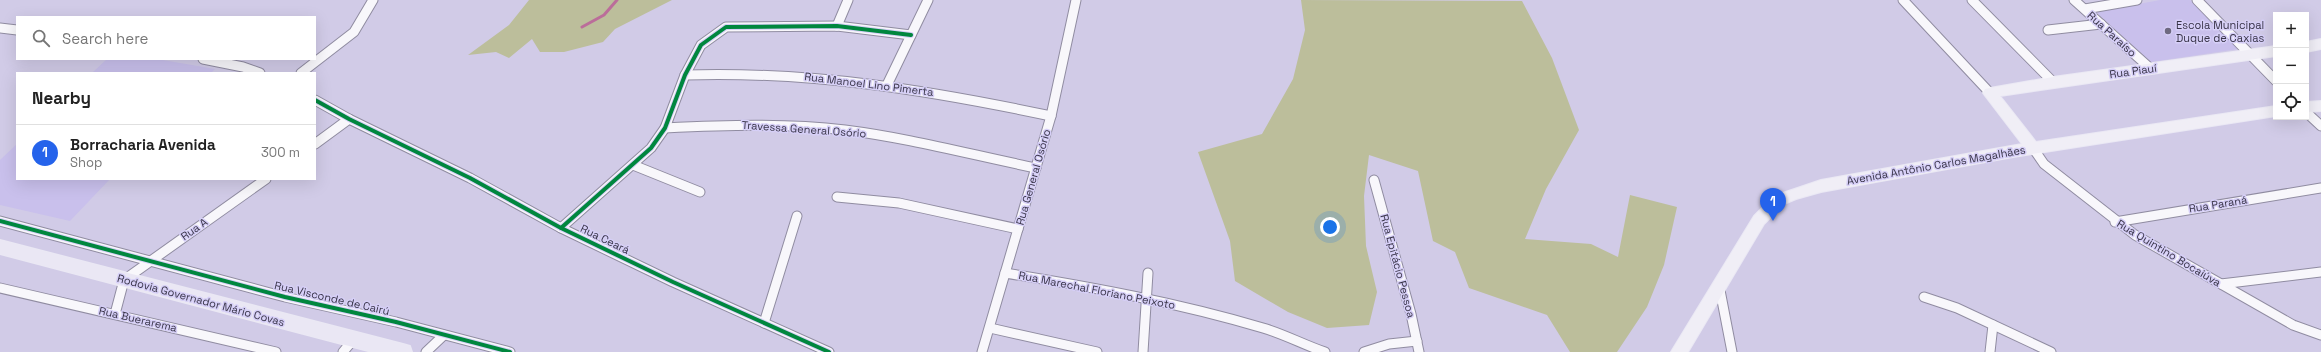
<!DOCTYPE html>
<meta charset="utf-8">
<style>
:root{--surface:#fff;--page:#f2f2f2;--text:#222;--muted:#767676;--line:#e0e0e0;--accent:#2563eb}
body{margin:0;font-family:"Space Grotesk",sans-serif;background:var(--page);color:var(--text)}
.controls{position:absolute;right:12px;top:12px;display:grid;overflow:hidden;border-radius:0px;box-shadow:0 4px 16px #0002}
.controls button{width:36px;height:36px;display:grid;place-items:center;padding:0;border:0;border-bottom:1px solid var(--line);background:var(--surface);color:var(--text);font:20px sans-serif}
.you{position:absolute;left:1330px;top:227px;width:14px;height:14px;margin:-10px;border:3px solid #fff;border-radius:50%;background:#1a73e8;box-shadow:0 0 0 6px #1a73e833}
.badge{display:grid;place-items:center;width:26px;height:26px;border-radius:50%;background:var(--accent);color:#fff;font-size:13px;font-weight:700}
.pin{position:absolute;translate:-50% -33px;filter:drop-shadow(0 1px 2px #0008)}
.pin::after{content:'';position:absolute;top:21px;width:14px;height:12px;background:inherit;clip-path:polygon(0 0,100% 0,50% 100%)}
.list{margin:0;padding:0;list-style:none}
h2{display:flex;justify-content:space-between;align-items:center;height:52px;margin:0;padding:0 16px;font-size:17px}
h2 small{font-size:13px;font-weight:400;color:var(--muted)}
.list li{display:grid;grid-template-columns:26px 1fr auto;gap:12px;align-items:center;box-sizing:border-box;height:56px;padding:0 16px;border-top:1px solid var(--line)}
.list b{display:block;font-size:15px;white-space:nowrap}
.list p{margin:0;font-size:13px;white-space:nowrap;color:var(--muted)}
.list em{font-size:13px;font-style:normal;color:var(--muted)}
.icon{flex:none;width:22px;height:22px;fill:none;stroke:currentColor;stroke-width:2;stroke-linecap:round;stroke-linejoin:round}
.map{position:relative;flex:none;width:2321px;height:352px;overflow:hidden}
.search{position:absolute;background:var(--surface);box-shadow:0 4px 16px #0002;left:16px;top:16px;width:300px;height:44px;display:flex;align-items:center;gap:10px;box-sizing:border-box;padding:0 14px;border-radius:0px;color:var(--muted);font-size:15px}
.panel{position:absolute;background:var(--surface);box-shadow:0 4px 16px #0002;left:16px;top:72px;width:300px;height:108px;border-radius:0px}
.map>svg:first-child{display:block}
</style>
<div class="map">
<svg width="2321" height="352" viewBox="0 0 2321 352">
<rect width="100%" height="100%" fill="#d1cbe7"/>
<g fill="#c9c0ec">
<path d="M 2160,0 L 2190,0 L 2238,49 L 2151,62 L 2096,12 Z"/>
<path d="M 107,59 L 157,59 L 215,69 L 211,73 L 92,73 Z"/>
<path d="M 17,144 L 17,179 L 110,179 L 70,221 L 0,205 L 0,160 Z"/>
</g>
<g fill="#bcbe9b">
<path d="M 529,0 L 672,0 L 615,29 L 603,42 L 564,52 L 540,52 L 532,39 L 509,58 L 496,52 L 468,55 L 509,25 Z"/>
<path d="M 1301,0 L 1522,1 L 1552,58 L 1579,130 L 1546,189 L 1525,239 L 1591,244 L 1618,257 L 1630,195 L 1677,207 L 1664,265 L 1647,307 L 1617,352 L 1570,352 L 1547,315 L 1469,288 L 1455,252 L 1433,241 L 1418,171 L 1369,155 L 1364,196 L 1366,246 L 1377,292 L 1369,325 L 1327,328 L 1288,312 L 1235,281 L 1230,241 L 1198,152 L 1262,134 L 1293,79 L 1305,30 Z"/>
</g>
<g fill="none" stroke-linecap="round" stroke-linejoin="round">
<path stroke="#bb6d9a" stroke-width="3" d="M 582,27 L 604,15 L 617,0"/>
<defs>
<g id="street">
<path d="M 1903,0 L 1990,93"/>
<path d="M 1972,0 L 2053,82"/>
<path d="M 2074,0 L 2151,69"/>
<path d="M 2197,0 L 2276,81"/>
<path d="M 2085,9 L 2137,0"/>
<path d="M 837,26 L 848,0"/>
<path d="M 0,28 L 17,30"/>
<path d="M 2048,30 L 2101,24"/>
<path d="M 203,59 L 243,67 L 260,73"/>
<path d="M 301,73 L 354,32 L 373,0"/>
<path d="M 685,75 C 811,71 928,90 1051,116"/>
<path d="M 887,85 L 928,0"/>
<path d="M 315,100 L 349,119 L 470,178 L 561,228 L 673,282 L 829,352"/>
<path d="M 2306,112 L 2321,126"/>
<path d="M 665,128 C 725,125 785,123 845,130 C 909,138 972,155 1036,168"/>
<path d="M 315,144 L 349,119"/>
<path d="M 2033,148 L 2044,164 L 2135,235 L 2293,325 L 2321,335"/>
<path d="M 633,165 L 700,192"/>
<path d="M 1374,180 L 1411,314 L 1419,352"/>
<path d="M 837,197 L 899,203 L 1018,229"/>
<path d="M 0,221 L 285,297 L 396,322 L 510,352"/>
<path d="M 2115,222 L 2321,188"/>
<path d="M 561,228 L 651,148 L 665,128 L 685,75 L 701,45 L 726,27 L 837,26 L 911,35"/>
<path d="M 1005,273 C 1092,287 1179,303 1263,328 C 1284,334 1304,345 1325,352"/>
<path d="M 2221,284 L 2321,272"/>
<path d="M 1719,285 L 1732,352"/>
<path d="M 0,288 L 276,352"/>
<path d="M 1924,297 L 1957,308 L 2051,352"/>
<path d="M 115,314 L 124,280 L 266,179"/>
<path d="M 764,323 L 797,216"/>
<path d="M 990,328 L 1097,352"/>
<path d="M 343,352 L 353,340"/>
<path d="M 426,352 L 444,335"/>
<path d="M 982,352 L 1051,116 L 1076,0"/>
<path d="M 1143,352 L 1148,273"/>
<path d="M 1364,352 L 1389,344 L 1417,341"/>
<path d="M 1990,352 L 1993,325"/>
</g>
<g id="primary">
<path d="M 2321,39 L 2321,49 L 2306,52 L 2306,42 Z"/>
<path d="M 2276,46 L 2276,56 L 2000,96 L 2036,142 L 2276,106 L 2276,116 L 2013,157 L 1821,192 L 1796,199 L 1784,204 L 1764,224 L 1688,352 L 1671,352 L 1754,216 L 1774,196 L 1821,180 L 2022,144 L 1983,93 L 1985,89 L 1990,88 L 2053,77 Z"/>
<path d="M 2321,101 L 2321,111 L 2306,112 L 2306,102 Z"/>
</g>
<path id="highway" d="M 0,240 L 403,344 L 410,346 L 412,352 L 372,352 L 0,254 Z"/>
</defs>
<use href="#street" stroke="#908ca1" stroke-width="11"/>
<use href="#primary" stroke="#eae8f4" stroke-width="2"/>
<use href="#highway" stroke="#eae8f4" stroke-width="2"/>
<use href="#street" stroke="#f8f7fb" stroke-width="9"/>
<use href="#primary" fill="#f0eef6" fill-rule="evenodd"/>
<use href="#highway" fill="#eae7f4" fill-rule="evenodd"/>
<defs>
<g id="cycleway">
<path d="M 315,100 L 349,119 L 470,178 L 561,228 L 673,282 L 829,352"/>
<path d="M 0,221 L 285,297 L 396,322 L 510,352"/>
<path d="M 561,228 L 651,148 L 665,128 L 685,75 L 701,45 L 726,27 L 837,26 L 911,35"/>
</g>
</defs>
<use href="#cycleway" stroke="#d6cff7" stroke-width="6"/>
<use href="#cycleway" stroke="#00873e" stroke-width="4"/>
</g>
<circle fill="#6e6980" stroke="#d6cff7" stroke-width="1.5" cx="2168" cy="31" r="4"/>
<g text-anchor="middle" stroke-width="3" stroke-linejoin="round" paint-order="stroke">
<g font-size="11" fill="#383448" stroke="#d6cff7" text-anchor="start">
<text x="2176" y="29">Escola Municipal<tspan x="2176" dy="13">Duque de Caxias</tspan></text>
</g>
<g font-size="11" fill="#383448" stroke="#d6cff7">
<text transform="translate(2112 34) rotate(42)" y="4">Rua Paraíso</text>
<text transform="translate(2133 71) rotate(-8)" y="4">Rua Piauí</text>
<text transform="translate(869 84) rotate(7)" y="4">Rua Manoel Lino Pimerta</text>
<text transform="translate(804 129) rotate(4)" y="4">Travessa General Osório</text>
<text transform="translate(1936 165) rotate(-10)" y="4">Avenida Antônio Carlos Magalhães</text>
<text transform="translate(1033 177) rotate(-74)" y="4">Rua General Osório</text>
<text transform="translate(2218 204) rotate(-9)" y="4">Rua Paraná</text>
<text transform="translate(194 229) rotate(-35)" y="4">Rua A</text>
<text transform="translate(605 239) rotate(26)" y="4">Rua Ceará</text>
<text transform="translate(2169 253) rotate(31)" y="4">Rua Quintino Bocaiúva</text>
<text transform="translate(1398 266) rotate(75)" y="4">Rua Epitácio Pessoa</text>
<text transform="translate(1097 290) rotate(11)" y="4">Rua Marechal Floriano Peixoto</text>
<text transform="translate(332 298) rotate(13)" y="4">Rua Visconde de Cairú</text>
<text transform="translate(201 300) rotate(15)" y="4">Rodovia Governador Mário Covas</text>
<text transform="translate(138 319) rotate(13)" y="4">Rua Buerarema</text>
</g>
</g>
</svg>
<div class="controls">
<button>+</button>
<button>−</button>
<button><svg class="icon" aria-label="locate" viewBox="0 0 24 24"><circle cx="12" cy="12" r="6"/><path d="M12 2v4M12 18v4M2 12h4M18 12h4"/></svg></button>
</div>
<div class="you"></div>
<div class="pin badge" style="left:1773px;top:221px">1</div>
<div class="search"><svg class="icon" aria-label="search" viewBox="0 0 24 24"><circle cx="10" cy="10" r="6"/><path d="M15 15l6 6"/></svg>Search here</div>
<section class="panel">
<h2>Nearby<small></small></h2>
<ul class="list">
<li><span class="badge">1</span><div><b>Borracharia Avenida</b><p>Shop</p></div><em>300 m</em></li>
</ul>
</section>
</div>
